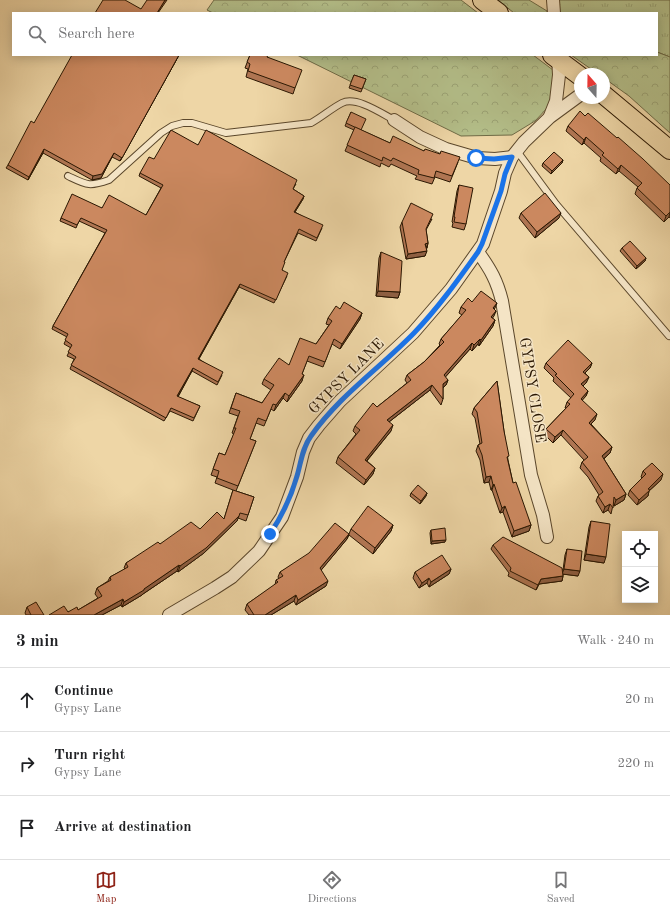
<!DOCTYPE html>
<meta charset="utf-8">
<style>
:root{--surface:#fff;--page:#f2f2f2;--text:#202124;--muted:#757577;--line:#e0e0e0;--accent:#8f2418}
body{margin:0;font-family:"Old Standard TT",serif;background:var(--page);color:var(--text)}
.controls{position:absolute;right:12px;bottom:12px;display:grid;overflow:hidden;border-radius:0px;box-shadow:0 2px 10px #0003}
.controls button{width:36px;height:36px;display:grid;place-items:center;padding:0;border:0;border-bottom:1px solid var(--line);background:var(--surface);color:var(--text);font:20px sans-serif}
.compass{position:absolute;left:574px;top:68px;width:36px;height:36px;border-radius:50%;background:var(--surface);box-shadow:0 2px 10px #0003;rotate:340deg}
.stop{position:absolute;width:12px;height:12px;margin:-9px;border:3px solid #1a73e8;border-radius:50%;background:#fff}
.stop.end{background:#1a73e8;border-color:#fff;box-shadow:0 1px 4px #0008}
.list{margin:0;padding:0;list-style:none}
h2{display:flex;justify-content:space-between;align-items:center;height:52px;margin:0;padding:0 16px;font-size:17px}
h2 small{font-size:13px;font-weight:400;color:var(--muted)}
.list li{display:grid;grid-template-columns:26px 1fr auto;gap:12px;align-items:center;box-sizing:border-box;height:64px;padding:0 16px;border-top:1px solid var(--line)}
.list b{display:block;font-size:15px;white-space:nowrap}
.list p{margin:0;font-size:13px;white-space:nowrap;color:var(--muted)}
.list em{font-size:13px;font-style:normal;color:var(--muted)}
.icon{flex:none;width:22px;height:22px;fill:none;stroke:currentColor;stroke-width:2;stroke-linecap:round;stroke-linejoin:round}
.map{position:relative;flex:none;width:670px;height:615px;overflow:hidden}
.search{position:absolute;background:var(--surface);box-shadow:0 2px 10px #0003;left:12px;right:12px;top:12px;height:44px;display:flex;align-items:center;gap:10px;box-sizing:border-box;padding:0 14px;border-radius:0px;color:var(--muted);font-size:15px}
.sheet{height:244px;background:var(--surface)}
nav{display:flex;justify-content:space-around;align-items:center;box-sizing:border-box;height:56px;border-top:1px solid var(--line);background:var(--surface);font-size:11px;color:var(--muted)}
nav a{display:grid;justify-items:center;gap:2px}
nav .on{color:var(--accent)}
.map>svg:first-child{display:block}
</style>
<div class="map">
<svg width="670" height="615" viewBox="0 0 670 615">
<defs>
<pattern id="grass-tufts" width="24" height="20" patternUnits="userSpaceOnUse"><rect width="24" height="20" fill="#b4bf8a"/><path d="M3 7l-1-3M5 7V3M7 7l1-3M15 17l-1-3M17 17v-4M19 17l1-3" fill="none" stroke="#9ba375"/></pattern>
<pattern id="forest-crowns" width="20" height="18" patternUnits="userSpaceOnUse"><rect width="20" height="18" fill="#b4bf8a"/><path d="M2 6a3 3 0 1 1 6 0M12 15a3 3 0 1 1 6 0" fill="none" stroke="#9ba375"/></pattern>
</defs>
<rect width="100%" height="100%" fill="#eed6a6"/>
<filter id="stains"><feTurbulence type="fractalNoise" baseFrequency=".005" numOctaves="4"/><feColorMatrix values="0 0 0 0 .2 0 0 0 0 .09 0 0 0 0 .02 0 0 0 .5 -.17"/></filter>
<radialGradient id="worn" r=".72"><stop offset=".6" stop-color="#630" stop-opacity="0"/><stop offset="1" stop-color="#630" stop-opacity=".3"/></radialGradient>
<path fill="url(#grass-tufts)" stroke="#6f6b46" d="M 558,0 L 670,0 L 670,57 L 657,52 L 657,13 L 559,13 Z"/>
<g fill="url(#forest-crowns)" stroke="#6f6b46">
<path d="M 214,0 L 461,0 L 478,13 L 213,13 L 207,10 Z"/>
<path d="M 498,0 L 529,0 L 547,11 L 547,13 L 514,13 Z"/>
<path d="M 657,52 L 670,57 L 670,133 L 629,96 L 604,78 L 604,74 L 598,74 L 571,55 L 657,55 Z"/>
<path d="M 297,55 L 533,55 L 553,70 L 555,87 L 551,104 L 535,121 L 512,135 L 461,136 Z"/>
</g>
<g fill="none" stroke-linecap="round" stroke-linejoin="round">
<defs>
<g id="service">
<path d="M 517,151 L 556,204 L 669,336"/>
<path d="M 68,176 C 87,185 89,187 109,180 L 161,133 L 172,126 L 183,123 L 192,123 L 226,133 L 311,123 C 322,117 332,108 342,103 C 356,96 381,113 394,120"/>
</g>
<g id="minor">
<path d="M 553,0 L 554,13"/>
<path d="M 550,116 L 556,101 L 559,75 L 558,56"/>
<path d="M 394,120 L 420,137 L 446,149 L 477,158 L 495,159 L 512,157"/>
<path d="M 478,252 C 491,270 497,281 502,301 L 531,475 L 543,515 L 547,537"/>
<path d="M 169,615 L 215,588 L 232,577 L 259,551 L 282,517 L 297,477 L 303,452 L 309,438 L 319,425 L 340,401 L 413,333 L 451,289 L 483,244 L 501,191 L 505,173 L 512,157 L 524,142 L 550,117 L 580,95"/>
</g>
<g id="primary">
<path d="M 482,0 L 499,13"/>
<path d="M 552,55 L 580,76"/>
<path d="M 604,95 L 670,150"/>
</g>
</defs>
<use href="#service" stroke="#5b472b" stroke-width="8"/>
<use href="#minor" stroke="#5b472b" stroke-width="14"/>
<use href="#primary" stroke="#2a1702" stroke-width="20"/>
<use href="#service" stroke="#f4e4c5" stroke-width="6"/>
<use href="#minor" stroke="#f4e4c5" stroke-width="12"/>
<use href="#primary" stroke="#eed6a6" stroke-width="18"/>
</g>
<g fill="#af7552" stroke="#2a1702">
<path d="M 179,55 L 120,161 L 112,157 L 101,178 L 92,180 L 43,153 L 28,180 L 6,168 L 8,165 L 34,123 Z"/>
<path d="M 250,55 L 267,57 L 295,88 L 293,94 L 246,77 L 248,69 L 245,68 Z"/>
<path d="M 354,75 L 366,79 L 361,92 L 349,88 Z"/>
<path d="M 351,112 L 361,130 L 390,143 L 424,151 L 458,162 L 450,182 L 435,177 L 432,184 L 415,179 L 417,176 L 391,164 L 389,167 L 381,163 L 380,167 L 345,151 L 354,130 L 345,126 Z"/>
<path d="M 568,126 L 670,185 L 670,218 L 669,217 L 664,222 L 635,194 L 637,188 L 638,187 L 619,171 L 616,174 L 600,161 L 601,158 L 584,143 L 582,145 L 566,131 Z"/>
<path d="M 198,145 L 296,184 L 293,189 L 304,196 L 303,199 L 295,212 L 322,228 L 316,241 L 298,233 L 284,262 L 282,270 L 287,276 L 274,303 L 239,287 L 199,359 L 222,375 L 217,385 L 192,371 L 178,397 L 200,406 L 193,421 L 170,411 L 164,421 L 70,369 L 74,359 L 67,356 L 71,348 L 64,344 L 67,337 L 52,329 L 53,326 L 105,233 L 79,221 L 76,228 L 60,221 L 61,218 L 102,208 L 146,215 L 161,188 L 139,176 L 140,173 L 154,159 Z"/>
<path d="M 563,160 L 562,163 L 551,174 L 542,166 L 543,163 Z"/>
<path d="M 459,185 L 466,224 L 464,230 L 452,227 L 453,223 L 452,222 L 457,191 Z"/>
<path d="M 521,213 L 559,218 L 535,238 L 519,218 Z"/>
<path d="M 432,219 L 426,230 L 428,243 L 425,256 L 406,259 L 400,227 L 402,222 Z"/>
<path d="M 622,248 L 646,258 L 645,261 L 636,269 L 620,251 Z"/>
<path d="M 381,252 L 400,292 L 398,298 L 376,296 L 379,258 Z"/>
<path d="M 472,302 L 495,308 L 494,309 L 496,311 L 492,318 L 495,320 L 493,326 L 479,346 L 478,344 L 472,351 L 470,349 L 445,377 L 448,380 L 446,385 L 443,388 L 443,399 L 441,405 L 430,390 L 389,422 L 391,431 L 367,461 L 375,468 L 373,474 L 364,485 L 336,463 L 338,457 L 356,434 L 353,431 L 355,426 L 377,407 L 407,383 L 405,380 L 407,375 L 424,362 L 440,345 L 439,344 L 441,339 L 462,315 L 459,313 L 461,307 Z"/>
<path d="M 340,309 L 362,313 L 360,319 L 340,349 L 332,344 L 323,367 L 307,361 L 302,374 L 302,381 L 287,402 L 283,398 L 274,411 L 271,409 L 264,426 L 256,423 L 250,439 L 256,441 L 236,491 L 254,497 L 246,521 L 238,518 L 237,521 L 204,553 L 178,572 L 177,571 L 143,594 L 142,595 L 122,607 L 121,605 L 102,615 L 49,615 L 78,610 L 98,598 L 95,594 L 97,588 L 108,581 L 110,577 L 125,569 L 124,568 L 126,563 L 160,544 L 200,529 L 224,519 L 233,490 L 215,483 L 217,477 L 211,475 L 219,453 L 225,455 L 234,434 L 232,433 L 238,416 L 229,413 L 236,393 L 262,403 L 271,390 L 262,384 L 264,379 L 289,365 L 316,344 L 329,325 L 326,324 L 328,318 Z"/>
<path d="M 546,363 L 592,363 L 590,368 L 585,373 L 589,377 L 586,383 L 583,386 L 588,391 L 586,396 L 582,400 L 595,420 L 591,424 L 612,447 L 610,453 L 604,459 L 626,494 L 624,500 L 614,506 L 613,505 L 611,514 L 608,510 L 603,513 L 596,501 L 598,496 L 599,495 L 588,477 L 580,468 L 582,462 L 584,460 L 561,435 L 553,443 L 544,434 L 546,429 L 566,408 L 565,408 L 567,402 L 571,398 L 553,381 L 554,378 L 544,368 Z"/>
<path d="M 497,381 L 508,460 L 513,483 L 531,525 L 529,531 L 512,537 L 503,512 L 500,513 L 492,490 L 491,490 L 489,482 L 484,483 L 480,460 L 476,451 L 478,445 L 480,444 L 475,418 L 472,414 L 474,408 Z"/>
<path d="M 643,471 L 661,480 L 649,491 L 648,496 L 637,505 L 628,495 L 630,490 L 642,478 L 641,477 Z"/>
<path d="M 411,493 L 427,493 L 426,496 L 420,504 L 410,496 Z"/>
<path d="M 591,521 L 604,563 L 584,560 L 589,527 Z"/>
<path d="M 393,525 L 391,531 L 373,554 L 349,535 L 347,539 L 321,570 L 326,586 L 296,605 L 294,601 L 271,615 L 249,615 L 245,610 L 247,604 L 275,585 L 276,580 L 279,579 L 278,577 L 280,572 L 349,534 L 351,529 Z"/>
<path d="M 431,530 L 445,542 L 431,544 L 430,533 Z"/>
<path d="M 493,545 L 563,570 L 565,555 L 567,549 L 578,576 L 563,574 L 563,576 L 562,581 L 539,584 L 536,590 L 508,576 L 509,573 L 491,549 Z"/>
<path d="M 451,569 L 449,574 L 429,587 L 427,583 L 419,588 L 413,578 L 415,572 Z"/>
<path d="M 27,607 L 44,615 L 26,615 L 25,613 Z"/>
</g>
<g fill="#8e5f42" stroke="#2a1702">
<path d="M 165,0 L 167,0 L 158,13 L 157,13 Z"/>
<path d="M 179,55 L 120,161 L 122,158 Z"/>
<path d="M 586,137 L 584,143 L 582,145 L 584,140 Z"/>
<path d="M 44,149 L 43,153 L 28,180 L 29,177 Z"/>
<path d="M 114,153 L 112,157 L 101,178 L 92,180 L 93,176 Z"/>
<path d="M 563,160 L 562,163 L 551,174 L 552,171 Z"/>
<path d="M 621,165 L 619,171 L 616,174 L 618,169 Z"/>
<path d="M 304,196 L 303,199 L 293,215 L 294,212 Z"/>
<path d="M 670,212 L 669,217 L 664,222 L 666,216 Z"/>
<path d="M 561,213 L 559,218 L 535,238 L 537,232 Z"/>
<path d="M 428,243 L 427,248 L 425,244 Z"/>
<path d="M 427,251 L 425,256 L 406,259 L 408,254 Z"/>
<path d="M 646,258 L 645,261 L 636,269 L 637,266 Z"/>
<path d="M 240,284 L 239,287 L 197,362 L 198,359 Z"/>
<path d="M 378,291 L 400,292 L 398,298 L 376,296 Z"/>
<path d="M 497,303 L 495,308 L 491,314 L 493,308 Z"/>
<path d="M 496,311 L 494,316 L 489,323 L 491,317 Z"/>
<path d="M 362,313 L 360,319 L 340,349 L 342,344 Z"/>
<path d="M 495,320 L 493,326 L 479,346 L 481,340 Z"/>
<path d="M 480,339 L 478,344 L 472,351 L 474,345 Z"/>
<path d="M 472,343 L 470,349 L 442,381 L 444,375 Z"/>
<path d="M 592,363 L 590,368 L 581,377 L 583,372 Z"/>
<path d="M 193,368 L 192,371 L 176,400 L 177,396 Z"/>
<path d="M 304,375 L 302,381 L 287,402 L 289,396 Z"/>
<path d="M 589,377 L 586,383 L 579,390 L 581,384 Z"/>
<path d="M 448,380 L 446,385 L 441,389 L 443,384 Z"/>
<path d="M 432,385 L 430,390 L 385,425 L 387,420 Z"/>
<path d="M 588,391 L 586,396 L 579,404 L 581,399 Z"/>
<path d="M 285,393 L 283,398 L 274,411 L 276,405 Z"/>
<path d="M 597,414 L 595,420 L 587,428 L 589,423 Z"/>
<path d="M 393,425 L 391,431 L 363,465 L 365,460 Z"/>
<path d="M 563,430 L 561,435 L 553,443 L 555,437 Z"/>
<path d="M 612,447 L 610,453 L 600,462 L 602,456 Z"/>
<path d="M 375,468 L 373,474 L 364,485 L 366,480 Z"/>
<path d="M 663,474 L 661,480 L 649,491 L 648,496 L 637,505 L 639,500 L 648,489 Z"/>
<path d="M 491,476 L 489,482 L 484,483 L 486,477 Z"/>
<path d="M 494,484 L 492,490 L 491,490 L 493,485 Z"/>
<path d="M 427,493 L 426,496 L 420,504 L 421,501 Z"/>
<path d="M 626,494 L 624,500 L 614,506 L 616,500 Z"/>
<path d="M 610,504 L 608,510 L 603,513 L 605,507 Z"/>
<path d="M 505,506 L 503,512 L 500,513 L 502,508 Z"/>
<path d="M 239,516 L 237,521 L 204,553 L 178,572 L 180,566 Z"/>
<path d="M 393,525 L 391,531 L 373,554 L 375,548 Z"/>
<path d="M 531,525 L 529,531 L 512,537 L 514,531 Z"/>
<path d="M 349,534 L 347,539 L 318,574 L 320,568 Z"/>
<path d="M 446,540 L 445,542 L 431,544 L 432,541 Z"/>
<path d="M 586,554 L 606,557 L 604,563 L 584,560 Z"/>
<path d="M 179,565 L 177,571 L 143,594 L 142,595 L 122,607 L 124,602 Z"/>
<path d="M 451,569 L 449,574 L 429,587 L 431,582 Z"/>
<path d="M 564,569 L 580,571 L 578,576 L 562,574 Z"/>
<path d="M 563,576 L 562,581 L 539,584 L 536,590 L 541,579 Z"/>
<path d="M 429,578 L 427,583 L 419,588 L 422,583 Z"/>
<path d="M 328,581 L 326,586 L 296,605 L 298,600 Z"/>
<path d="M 296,595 L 294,601 L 271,615 L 265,615 Z"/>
<path d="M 123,599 L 121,605 L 102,615 L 94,615 Z"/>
</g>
<g fill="#cb885f" stroke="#2a1702">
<path d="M 103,0 L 125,0 L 141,9 L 147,0 L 165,0 L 157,13 L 95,13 Z"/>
<path d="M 72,55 L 179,55 L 122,158 L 114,153 L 102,174 L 93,176 L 44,149 L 29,177 L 8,165 L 31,121 L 34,123 Z"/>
<path d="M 250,55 L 268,55 L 267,57 L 302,70 L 295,88 L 248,71 L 250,64 L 247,62 Z"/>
<path d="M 354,75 L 366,79 L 362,89 L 350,85 Z"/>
<path d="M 580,111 L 585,116 L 588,113 L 617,138 L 618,137 L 643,159 L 670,185 L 670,212 L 666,216 L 637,188 L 642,183 L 621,165 L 618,169 L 602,155 L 604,153 L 586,137 L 584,140 L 568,126 Z"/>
<path d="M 351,112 L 366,119 L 361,130 L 346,123 Z"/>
<path d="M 355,127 L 390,143 L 393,136 L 424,151 L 425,149 L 440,154 L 441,151 L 460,157 L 452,176 L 436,171 L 434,178 L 418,174 L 419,170 L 393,158 L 391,161 L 383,157 L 382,161 L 347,145 Z"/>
<path d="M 171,130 L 198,145 L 206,130 L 297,180 L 293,189 L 304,196 L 294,212 L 323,225 L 317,238 L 299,229 L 284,262 L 285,262 L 282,270 L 288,273 L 276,300 L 240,284 L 198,359 L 223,372 L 218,382 L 193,368 L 177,396 L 200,406 L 194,418 L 171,408 L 166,418 L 71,365 L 76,357 L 68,352 L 72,345 L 65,340 L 68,334 L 53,326 L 107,230 L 81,218 L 77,225 L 61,218 L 72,194 L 102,208 L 109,195 L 146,215 L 163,185 L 140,173 L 149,157 L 154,159 Z"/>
<path d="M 554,152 L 563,160 L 552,171 L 543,163 Z"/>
<path d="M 459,185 L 473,188 L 466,224 L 454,222 L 455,217 L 454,217 Z"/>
<path d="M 545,193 L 561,213 L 537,232 L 521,213 Z"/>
<path d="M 411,203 L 433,214 L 426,229 L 428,243 L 425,244 L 427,251 L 408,254 L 402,222 Z"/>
<path d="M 630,241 L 646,258 L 637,266 L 622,248 Z"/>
<path d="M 381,252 L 402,261 L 400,292 L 378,291 Z"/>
<path d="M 481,291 L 497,303 L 493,308 L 496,311 L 491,317 L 495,320 L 481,340 L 480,339 L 474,345 L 472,343 L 444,375 L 448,380 L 443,384 L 443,399 L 432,385 L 387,420 L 393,425 L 365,460 L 375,468 L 366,480 L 338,457 L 360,430 L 355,426 L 373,403 L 377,407 L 411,380 L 407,375 L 424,362 L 444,342 L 441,339 L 466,310 L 461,307 L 468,298 L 472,302 Z"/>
<path d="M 344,302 L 362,313 L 342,344 L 334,339 L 325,362 L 309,356 L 302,374 L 304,375 L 289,396 L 285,393 L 276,405 L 273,404 L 266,421 L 258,418 L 250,439 L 256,441 L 238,486 L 217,478 L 219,471 L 213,469 L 219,453 L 225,455 L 236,428 L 234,428 L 240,411 L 231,408 L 236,393 L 262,403 L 274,385 L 264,379 L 279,358 L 289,365 L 300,338 L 316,344 L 332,321 L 328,318 L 336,306 L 340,309 Z"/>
<path d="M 568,340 L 592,363 L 583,372 L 589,377 L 581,384 L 588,391 L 581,399 L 597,414 L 589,423 L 612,447 L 602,456 L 626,494 L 616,500 L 614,497 L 613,508 L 610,504 L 605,507 L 598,496 L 603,492 L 590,472 L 582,462 L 588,457 L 563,430 L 555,437 L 546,429 L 570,404 L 567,402 L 574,394 L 555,375 L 557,374 L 546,363 Z"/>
<path d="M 497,381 L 504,431 L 509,456 L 507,457 L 513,483 L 516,482 L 531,525 L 514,531 L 505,506 L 502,508 L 494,484 L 493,485 L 491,476 L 486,477 L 482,455 L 478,445 L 482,443 L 477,412 L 474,408 Z"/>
<path d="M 652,463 L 663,474 L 648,489 L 650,490 L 639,500 L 630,490 L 646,474 L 643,471 Z"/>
<path d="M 418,485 L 427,493 L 421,501 L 411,493 Z"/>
<path d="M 233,490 L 254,497 L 248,515 L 240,513 L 239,516 L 206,548 L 180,566 L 179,565 L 144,589 L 144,590 L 124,602 L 123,599 L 94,615 L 49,615 L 64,606 L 68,612 L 77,607 L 78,610 L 102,596 L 97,588 L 111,580 L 110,577 L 128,567 L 126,563 L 158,542 L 160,544 L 191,522 L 200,529 L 217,512 L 224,519 Z"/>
<path d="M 368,506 L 393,525 L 375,548 L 351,529 Z"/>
<path d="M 591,521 L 610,524 L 606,557 L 586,554 Z"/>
<path d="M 335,523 L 349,534 L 320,568 L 328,581 L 298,600 L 296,595 L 265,615 L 254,615 L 247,604 L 278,582 L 276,580 L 283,576 L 280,572 L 309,553 Z"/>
<path d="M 445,528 L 446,540 L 432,541 L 431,530 Z"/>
<path d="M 503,537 L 562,568 L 563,576 L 541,579 L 538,585 L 510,571 L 511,568 L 493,545 Z"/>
<path d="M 567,549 L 582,551 L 580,571 L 564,569 Z"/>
<path d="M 442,555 L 451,569 L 431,582 L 429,578 L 422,583 L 415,572 Z"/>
<path d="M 36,602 L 44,615 L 31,615 L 27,607 Z"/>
</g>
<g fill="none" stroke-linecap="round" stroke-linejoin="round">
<path stroke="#1a73e8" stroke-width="5" d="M 270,534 C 282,516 291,497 297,476 C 301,463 302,448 311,436 C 339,396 380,368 414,333 C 438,308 458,280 478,252 L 482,244 L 501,191 L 505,174 L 512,157 L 494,159 L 476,158"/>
</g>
<g text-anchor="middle" stroke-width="3" stroke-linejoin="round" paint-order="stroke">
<g font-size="15" fill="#2a1702" stroke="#f4e4c5">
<text transform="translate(346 376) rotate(-45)" y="5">GYPSY LANE</text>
<text transform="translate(533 390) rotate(81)" y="5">GYPSY CLOSE</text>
</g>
</g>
<rect width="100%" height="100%" filter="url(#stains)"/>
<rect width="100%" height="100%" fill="url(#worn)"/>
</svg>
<div class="controls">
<button><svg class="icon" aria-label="locate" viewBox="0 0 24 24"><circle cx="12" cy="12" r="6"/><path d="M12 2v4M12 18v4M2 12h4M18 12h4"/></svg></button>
<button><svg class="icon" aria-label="layers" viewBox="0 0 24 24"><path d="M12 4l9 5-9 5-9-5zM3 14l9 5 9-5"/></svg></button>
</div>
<svg class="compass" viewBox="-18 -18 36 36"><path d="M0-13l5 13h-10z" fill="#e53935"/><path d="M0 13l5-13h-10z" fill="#757577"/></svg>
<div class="stop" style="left:476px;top:158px"></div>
<div class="stop end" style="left:270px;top:534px"></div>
<div class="search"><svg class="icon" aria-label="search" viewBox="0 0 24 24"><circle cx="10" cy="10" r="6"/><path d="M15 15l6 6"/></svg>Search here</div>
</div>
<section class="sheet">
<h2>3 min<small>Walk · 240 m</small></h2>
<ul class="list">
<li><svg class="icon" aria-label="ahead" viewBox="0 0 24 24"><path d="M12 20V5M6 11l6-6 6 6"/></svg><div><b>Continue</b><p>Gypsy Lane</p></div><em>20 m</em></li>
<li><svg class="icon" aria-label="right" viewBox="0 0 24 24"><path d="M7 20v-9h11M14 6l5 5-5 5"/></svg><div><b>Turn right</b><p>Gypsy Lane</p></div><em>220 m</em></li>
<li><svg class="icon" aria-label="arrive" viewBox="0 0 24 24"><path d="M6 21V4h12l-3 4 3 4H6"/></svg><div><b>Arrive at destination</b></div></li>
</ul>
</section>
<nav>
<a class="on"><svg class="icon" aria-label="map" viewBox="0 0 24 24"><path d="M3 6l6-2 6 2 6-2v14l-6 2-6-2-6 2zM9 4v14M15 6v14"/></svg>Map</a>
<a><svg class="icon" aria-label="directions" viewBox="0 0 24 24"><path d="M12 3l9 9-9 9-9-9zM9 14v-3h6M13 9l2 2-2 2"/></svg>Directions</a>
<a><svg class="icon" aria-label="saved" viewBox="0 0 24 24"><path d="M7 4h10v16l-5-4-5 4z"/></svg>Saved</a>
</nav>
